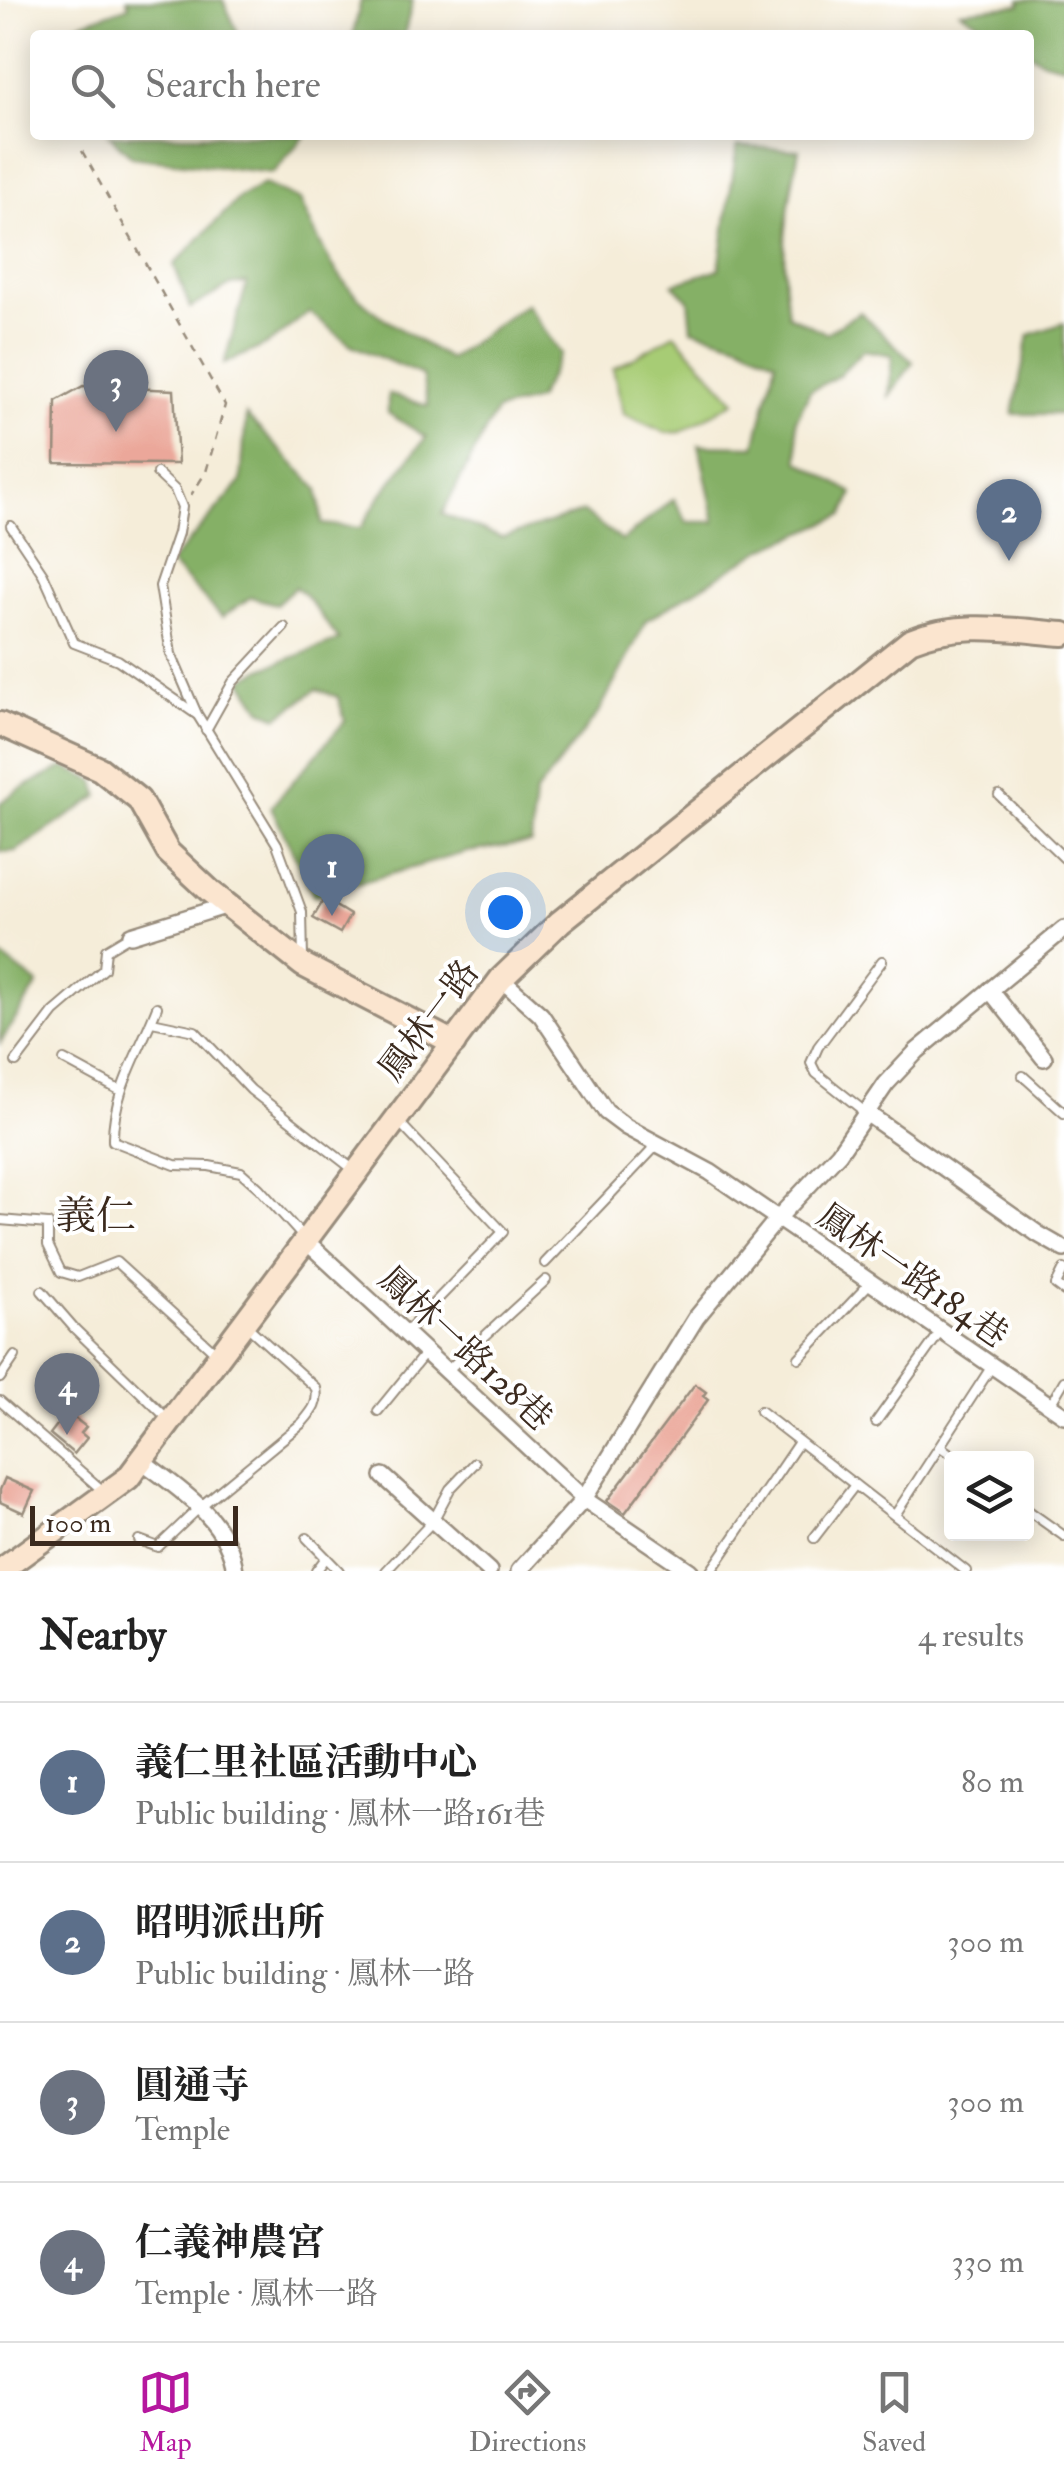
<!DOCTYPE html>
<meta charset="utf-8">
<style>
:root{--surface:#fff;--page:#f2f2f2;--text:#222;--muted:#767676;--line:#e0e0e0;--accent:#b5179e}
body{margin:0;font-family:"IM FELL Double Pica","Noto Serif TC",serif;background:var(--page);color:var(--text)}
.controls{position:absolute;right:30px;bottom:30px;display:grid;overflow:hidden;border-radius:10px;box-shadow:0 5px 25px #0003}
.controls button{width:90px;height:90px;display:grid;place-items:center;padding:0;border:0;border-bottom:2px solid var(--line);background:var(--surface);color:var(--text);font:50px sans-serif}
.scale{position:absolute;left:30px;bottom:25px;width:208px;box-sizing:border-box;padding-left:10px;border:5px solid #3b2a1e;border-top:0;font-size:28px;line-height:35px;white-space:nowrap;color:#3b2a1e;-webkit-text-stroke:8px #fff;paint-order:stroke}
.you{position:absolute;left:505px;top:912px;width:35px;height:35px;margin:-25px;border:8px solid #fff;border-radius:50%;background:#1a73e8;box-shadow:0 0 0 15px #1a73e833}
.badge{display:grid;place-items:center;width:65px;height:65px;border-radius:50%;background:var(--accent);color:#fff;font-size:32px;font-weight:700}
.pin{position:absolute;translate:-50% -82px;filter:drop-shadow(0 2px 5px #0008)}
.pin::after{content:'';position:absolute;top:52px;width:35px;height:30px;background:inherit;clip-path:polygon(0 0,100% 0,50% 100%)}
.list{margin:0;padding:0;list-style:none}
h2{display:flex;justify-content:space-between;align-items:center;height:130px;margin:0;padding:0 40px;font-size:42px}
h2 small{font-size:32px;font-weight:400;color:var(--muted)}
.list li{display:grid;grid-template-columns:65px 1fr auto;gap:30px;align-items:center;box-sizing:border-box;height:160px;padding:0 40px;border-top:2px solid var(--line)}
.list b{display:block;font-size:38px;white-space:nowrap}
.list p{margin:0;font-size:32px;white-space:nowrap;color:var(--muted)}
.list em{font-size:32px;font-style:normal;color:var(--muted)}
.icon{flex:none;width:55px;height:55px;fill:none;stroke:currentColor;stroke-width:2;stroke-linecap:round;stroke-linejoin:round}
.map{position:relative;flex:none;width:1064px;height:1571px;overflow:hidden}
.search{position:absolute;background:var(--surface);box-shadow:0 5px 25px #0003;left:30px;right:30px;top:30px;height:110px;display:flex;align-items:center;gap:25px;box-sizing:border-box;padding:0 35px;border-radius:10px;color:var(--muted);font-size:38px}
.sheet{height:770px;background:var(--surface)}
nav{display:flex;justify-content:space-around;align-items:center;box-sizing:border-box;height:140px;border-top:2px solid var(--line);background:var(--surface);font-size:28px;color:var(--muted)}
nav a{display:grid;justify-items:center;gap:5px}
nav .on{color:var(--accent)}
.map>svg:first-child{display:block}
</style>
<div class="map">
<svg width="1064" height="1571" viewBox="0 0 1064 1571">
<rect width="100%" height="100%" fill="#fff"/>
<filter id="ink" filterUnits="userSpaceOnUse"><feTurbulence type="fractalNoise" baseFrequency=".01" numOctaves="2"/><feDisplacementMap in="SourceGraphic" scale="20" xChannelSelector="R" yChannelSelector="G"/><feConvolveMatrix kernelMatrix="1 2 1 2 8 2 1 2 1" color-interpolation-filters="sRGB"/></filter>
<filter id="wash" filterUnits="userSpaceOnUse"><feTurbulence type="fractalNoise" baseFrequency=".0048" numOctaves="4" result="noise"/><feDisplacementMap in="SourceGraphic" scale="40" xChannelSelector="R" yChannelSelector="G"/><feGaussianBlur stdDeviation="2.25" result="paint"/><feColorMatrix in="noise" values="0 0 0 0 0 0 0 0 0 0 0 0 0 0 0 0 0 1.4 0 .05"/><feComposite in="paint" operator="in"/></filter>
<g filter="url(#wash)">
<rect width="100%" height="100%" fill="#f5edd9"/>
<path fill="#a7cc75" stroke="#717b4a" stroke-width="2.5" d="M 675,334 L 735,401 L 681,432 L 666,433 L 624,414 L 613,369 Z"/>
<g fill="#85b066" stroke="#606d42" stroke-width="2.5">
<path d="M 127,0 L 223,0 L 239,35 L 90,35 L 75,25 L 129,6 Z"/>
<path d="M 361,0 L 413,0 L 404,35 L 353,35 Z"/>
<path d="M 1020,0 L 1064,0 L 1064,66 L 1043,61 L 1029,53 L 1029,35 L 1000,35 L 960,11 L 1020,5 Z"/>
<path d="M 109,135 L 306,135 L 273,173 L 132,157 Z"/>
<path d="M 737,146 L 799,150 C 787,209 779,255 788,315 L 826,333 L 860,312 L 913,362 L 889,397 L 892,355 L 863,350 L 838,376 L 810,391 L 796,420 L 799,461 L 853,493 L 844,515 L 763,549 L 647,620 L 599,712 L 535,794 L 531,843 L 467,852 L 314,896 L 271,807 L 345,721 L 338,697 L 317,689 L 278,717 L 261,709 L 242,680 L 262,669 L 339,640 L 305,595 L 295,587 L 276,604 L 251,597 L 222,617 L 170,563 L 241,482 L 246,415 L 318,489 L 322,524 L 361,528 L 381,495 L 426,437 L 388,413 L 388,394 L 428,406 L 422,375 L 351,345 L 309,312 L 268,344 L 224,364 L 247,283 L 231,285 L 190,308 L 174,265 L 239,198 L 264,184 L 300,200 C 314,231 328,264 351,290 C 377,318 417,339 449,359 L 526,304 L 561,354 L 537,400 L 496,411 L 442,514 L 502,538 L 583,512 L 622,541 L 674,499 L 687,522 L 715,522 L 699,445 L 755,446 L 776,361 L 739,343 L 692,329 L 689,300 L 673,284 L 719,269 Z"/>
<path d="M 1064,323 L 1064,414 L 1013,414 L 1029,335 Z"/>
<path d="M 64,767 L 95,781 L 99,796 L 16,851 L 0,852 L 0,803 L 18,790 Z"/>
<path d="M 1,956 L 38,984 L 0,1043 L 0,957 Z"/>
</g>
<g id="blocks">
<g fill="#eba79a">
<path d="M 83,386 L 174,390 L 178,464 L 55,463 L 56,401 Z"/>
<path d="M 324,899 L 350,915 L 340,933 L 313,918 Z"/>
<path d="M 695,1384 L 706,1392 L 703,1396 L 708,1400 L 625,1513 L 607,1501 Z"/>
<path d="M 67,1412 L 86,1427 L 81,1433 L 87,1438 L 74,1454 L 50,1434 Z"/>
<path d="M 5,1478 L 34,1491 L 24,1513 L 0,1502 L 0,1490 Z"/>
</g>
</g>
</g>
<g filter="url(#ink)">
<use href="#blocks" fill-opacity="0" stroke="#988c7c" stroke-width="2.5"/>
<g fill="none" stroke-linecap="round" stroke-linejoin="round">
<defs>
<g id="lane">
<path d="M 157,473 L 175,490 L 182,507 L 178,533 L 160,586 L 171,654 L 197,714 L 277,844 L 302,912 L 303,960"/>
<path d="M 11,526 L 43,574 L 74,643 L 118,660 L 196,714"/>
<path d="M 206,730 L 233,682 L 284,627"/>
<path d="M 999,795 L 1064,858"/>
<path d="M 157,1007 C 140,1051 112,1093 113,1141 L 175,1165 L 209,1166 L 241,1172 L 259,1188 L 303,1237"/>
<path d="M 152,1022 L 195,1031 L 251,1090 L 354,1170"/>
<path d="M 64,1060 L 121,1091"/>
<path d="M 16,1062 L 54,1012 L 104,969 L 106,950 L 131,935"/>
<path d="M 1023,1076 L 1064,1113"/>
<path d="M 865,1112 L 816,1073 L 811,1063 L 818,1047 L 882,961"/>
<path d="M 397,1120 L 503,1232 L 406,1332"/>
<path d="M 0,1220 L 48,1224 L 48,1245 L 61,1272 L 78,1277 L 116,1262 L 217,1354"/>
<path d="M 545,1263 L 658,1144"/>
<path d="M 1064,1269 L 1056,1285 L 1064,1291"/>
<path d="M 42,1291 L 75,1329 L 169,1420"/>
<path d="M 799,1358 L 871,1282"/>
<path d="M 448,1370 L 546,1280"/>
<path d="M 0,1378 L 15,1356"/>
<path d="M 0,1401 L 102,1490"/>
<path d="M 1050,1405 L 1064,1381"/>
<path d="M 378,1411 L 427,1351"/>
<path d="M 760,1411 L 966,1571"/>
<path d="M 876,1422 L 941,1331"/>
<path d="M 940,1447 L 957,1458"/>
<path d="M 1026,1509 L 1064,1536"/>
<path d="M 895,1515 L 992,1366"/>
<path d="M 307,1538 L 339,1571"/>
<path d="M 814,1538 L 855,1485"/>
<path d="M 139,1540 L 158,1547 L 201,1506 L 302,1423 C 312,1411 319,1404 316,1388 L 248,1327"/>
<path d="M 316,1571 L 326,1558"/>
<path d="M 386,1571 L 433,1521 L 450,1489 L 475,1463"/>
<path d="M 711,1571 L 799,1442"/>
</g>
<g id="street">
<path d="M 131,935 L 228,905"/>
<path d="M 501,979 L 541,1015 L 606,1112 L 626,1127 L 710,1172 L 1064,1415"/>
<path d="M 990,990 L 1044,1058"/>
<path d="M 865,1112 L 1038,1234 L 1064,1249"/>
<path d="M 307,1242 L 584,1499 L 690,1571"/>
<path d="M 142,1461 C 179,1489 229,1520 235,1571"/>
<path d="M 383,1476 L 489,1571"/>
<path d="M 519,1571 L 584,1499 L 696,1318 L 778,1218 L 839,1153 L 886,1084 L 917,1051 L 1064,929"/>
</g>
<g id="secondary">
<path d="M 0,724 L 100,769 L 139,800 L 168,852 L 211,892 L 303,965 L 454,1043"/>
<path d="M 0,1571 L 128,1478 L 501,979 L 560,922 L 910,641 C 959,620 1011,630 1064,634"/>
</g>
</defs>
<use href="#lane" stroke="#988c7c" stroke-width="12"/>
<use href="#street" stroke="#988c7c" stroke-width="20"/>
<use href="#secondary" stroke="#988c7c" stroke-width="28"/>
<path stroke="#988c7c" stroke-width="2.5" stroke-dasharray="8 8" stroke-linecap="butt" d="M 82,151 L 225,405 L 206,472 L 191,495"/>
<use href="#lane" stroke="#fff" stroke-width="8"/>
<use href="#street" stroke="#fff" stroke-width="15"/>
<use href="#secondary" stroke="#fbe5cf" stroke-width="22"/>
</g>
</g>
<g text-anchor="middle" stroke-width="8" stroke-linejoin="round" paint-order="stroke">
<g font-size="35" fill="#3b2a1e" stroke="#fff">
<text transform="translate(428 1020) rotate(-53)" y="12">鳳林一路</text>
<text transform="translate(913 1275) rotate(35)" y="12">鳳林一路184巷</text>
<text transform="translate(466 1348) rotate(43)" y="12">鳳林一路128巷</text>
</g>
<g font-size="40" fill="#3b2a1e" stroke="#fff">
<text x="96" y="1229">義仁</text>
</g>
</g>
</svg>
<div class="controls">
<button><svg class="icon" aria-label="layers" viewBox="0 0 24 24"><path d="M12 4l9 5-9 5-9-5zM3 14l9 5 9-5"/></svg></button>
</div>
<div class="scale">100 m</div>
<div class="you"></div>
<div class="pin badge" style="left:332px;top:916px;background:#5c6f8a">1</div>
<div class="pin badge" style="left:1009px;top:561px;background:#5c6f8a">2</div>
<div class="pin badge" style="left:116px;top:432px;background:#6b7280">3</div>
<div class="pin badge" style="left:67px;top:1435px;background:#6b7280">4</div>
<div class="search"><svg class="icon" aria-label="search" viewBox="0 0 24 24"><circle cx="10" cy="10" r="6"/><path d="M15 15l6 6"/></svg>Search here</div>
</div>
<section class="sheet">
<h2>Nearby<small>4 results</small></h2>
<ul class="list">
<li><span class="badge" style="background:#5c6f8a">1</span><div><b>義仁里社區活動中心</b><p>Public building · 鳳林一路161巷</p></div><em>80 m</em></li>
<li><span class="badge" style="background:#5c6f8a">2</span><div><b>昭明派出所</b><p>Public building · 鳳林一路</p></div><em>300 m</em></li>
<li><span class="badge" style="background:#6b7280">3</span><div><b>圓通寺</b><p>Temple</p></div><em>300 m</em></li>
<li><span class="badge" style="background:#6b7280">4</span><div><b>仁義神農宮</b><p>Temple · 鳳林一路</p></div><em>330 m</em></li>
</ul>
</section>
<nav>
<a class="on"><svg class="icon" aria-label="map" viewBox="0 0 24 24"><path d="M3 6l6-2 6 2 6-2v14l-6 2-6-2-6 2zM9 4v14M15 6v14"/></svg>Map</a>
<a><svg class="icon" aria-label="directions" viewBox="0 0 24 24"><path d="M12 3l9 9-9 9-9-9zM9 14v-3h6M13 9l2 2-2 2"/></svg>Directions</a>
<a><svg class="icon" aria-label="saved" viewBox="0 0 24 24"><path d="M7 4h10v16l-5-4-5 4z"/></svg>Saved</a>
</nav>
